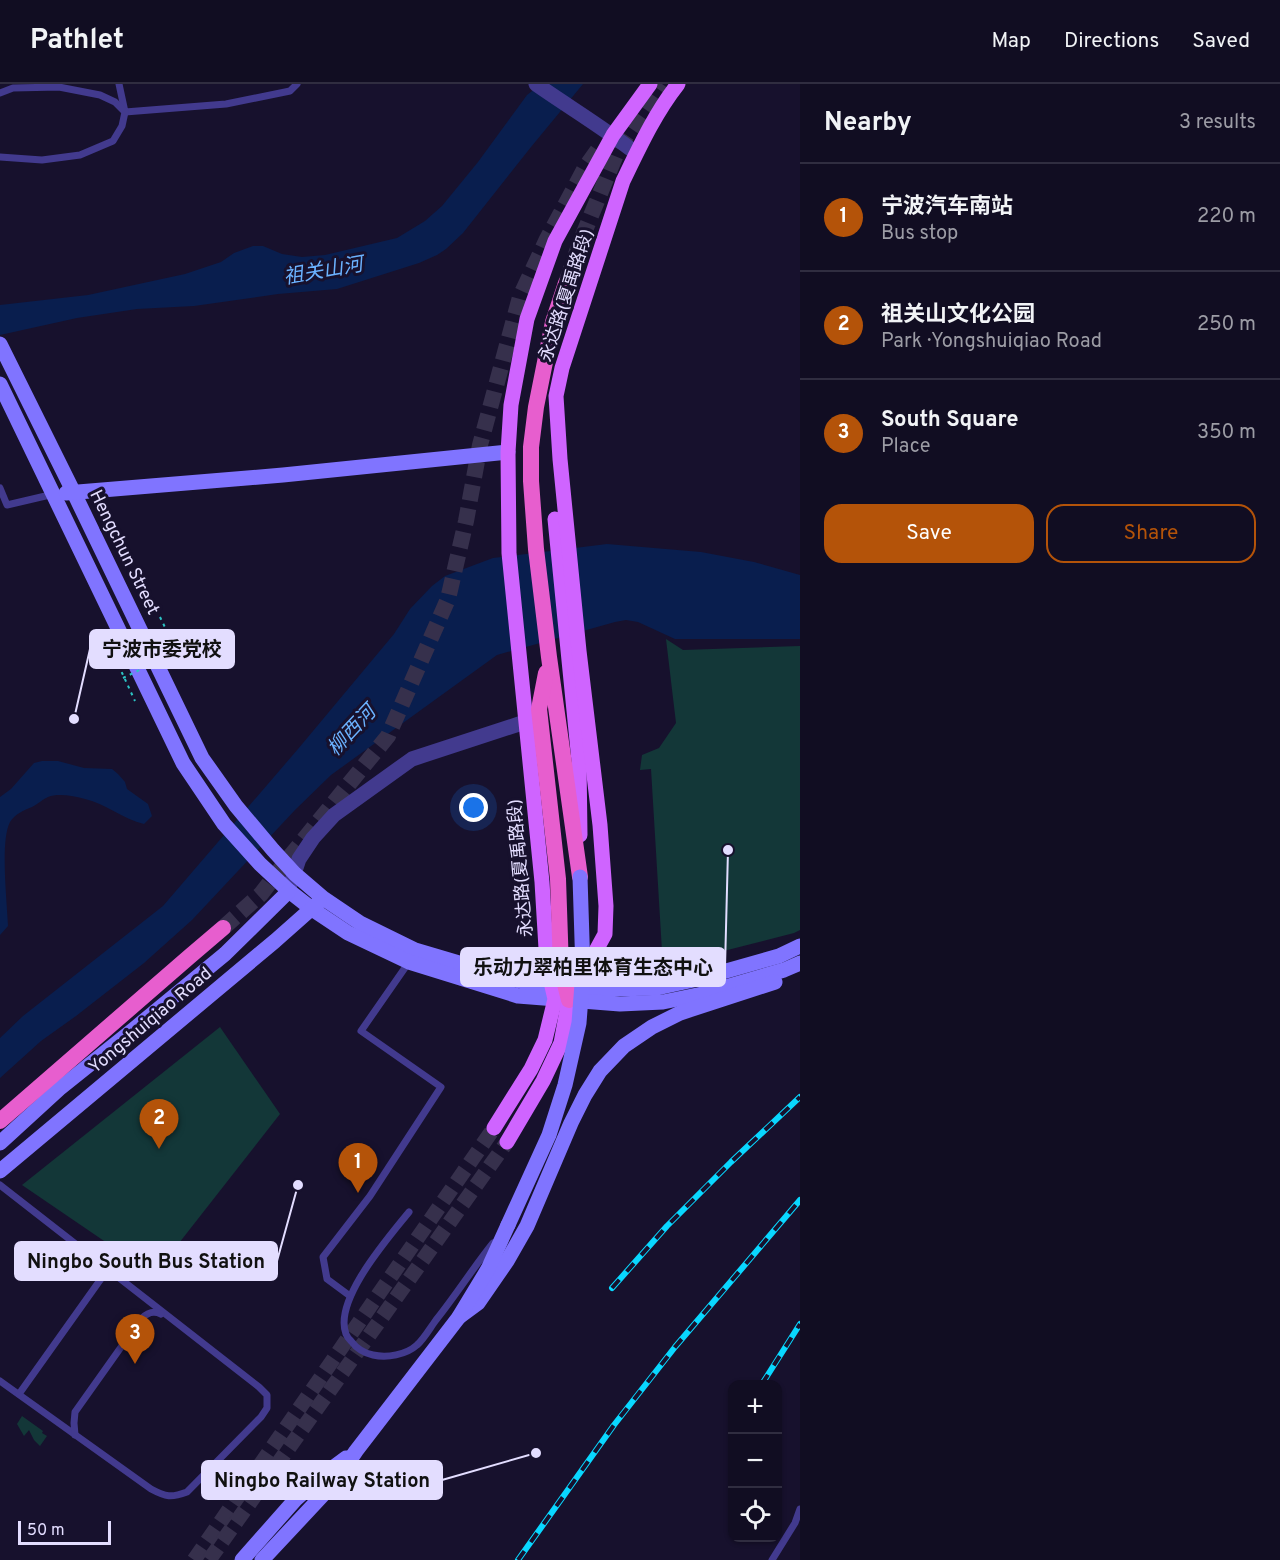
<!DOCTYPE html>
<meta charset="utf-8">
<style>
:root{--surface:#110d22;--page:#1a162a;--text:#f1f3f6;--muted:#9c9ca5;--line:#302d40;--accent:#b45309}
body{margin:0;font-family:Overpass,"Noto Sans SC",sans-serif;background:var(--page);color:var(--text)}
.controls{position:absolute;right:18px;bottom:18px;display:grid;overflow:hidden;border-radius:12px;box-shadow:0 2px 4px #0004}
.controls button{width:54px;height:54px;display:grid;place-items:center;padding:0;border:0;border-bottom:2px solid var(--line);background:var(--surface);color:var(--text);font:30px sans-serif}
.scale{position:absolute;left:18px;bottom:15px;width:93px;box-sizing:border-box;padding-left:6px;border:3px solid #e3ddff;border-top:0;font-size:16px;line-height:21px;white-space:nowrap;color:#e3ddff;-webkit-text-stroke:4px #17112d;paint-order:stroke}
.you{position:absolute;left:474px;top:724px;width:21px;height:21px;margin:-15px;border:4px solid #fff;border-radius:50%;background:#1a73e8;box-shadow:0 0 0 9px #1a73e833}
.badge{display:grid;place-items:center;width:39px;height:39px;border-radius:50%;background:var(--accent);color:#fff;font-size:20px;font-weight:700}
.pin{position:absolute;translate:-50% -50px;filter:drop-shadow(0 2px 3px #0008)}
.pin::after{content:'';position:absolute;top:32px;width:21px;height:18px;background:inherit;clip-path:polygon(0 0,100% 0,50% 100%)}
.list{margin:0;padding:0;list-style:none}
h2{display:flex;justify-content:space-between;align-items:center;height:78px;margin:0;padding:0 24px;font-size:26px}
h2 small{font-size:20px;font-weight:400;color:var(--muted)}
.list li{display:grid;grid-template-columns:39px 1fr auto;gap:18px;align-items:center;box-sizing:border-box;height:108px;padding:0 24px;border-top:2px solid var(--line)}
.list b{display:block;font-size:22px;white-space:nowrap}
.list p{margin:0;font-size:20px;white-space:nowrap;color:var(--muted)}
.list em{font-size:20px;font-style:normal;color:var(--muted)}
.actions{display:flex;gap:12px;padding:18px 24px}
.actions a{flex:1;padding:14px 0;border:2px solid var(--accent);border-radius:18px;text-align:center;font-size:21px;color:var(--accent)}
.actions .main{background:var(--accent);color:#fff}
.icon{flex:none;width:33px;height:33px;fill:none;stroke:currentColor;stroke-width:2;stroke-linecap:round;stroke-linejoin:round}
.map{position:relative;flex:none;width:800px;height:1476px;overflow:hidden}
header{display:flex;align-items:center;gap:36px;box-sizing:border-box;height:84px;padding:0 30px;background:var(--surface);border-bottom:2px solid var(--line)}
header strong{font-size:28px}
nav{display:flex;gap:33px;margin-inline-start:auto;font-size:21px}
main{display:flex}
aside{flex:1;background:var(--surface)}
.map>svg:first-child{display:block}
</style>
<header>
<strong>Pathlet</strong>
<nav><a>Map</a><a>Directions</a><a>Saved</a></nav>
</header>
<main>
<div class="map">
<svg width="800" height="1476" viewBox="0 0 800 1476">
<rect width="100%" height="100%" fill="#17112d"/>
<g fill="#133738">
<path d="M 666,555 L 683,566 L 800,562 L 800,846 L 794,849 L 700,873 L 668,876 L 662,867 L 651,685 L 640,686 L 642,671 L 659,664 L 676,639 Z"/>
<path d="M 220,943 L 280,1030 L 154,1191 L 22,1101 Z"/>
<path d="M 22,1332 L 43,1347 L 42,1349 L 47,1352 L 40,1362 L 34,1356 L 29,1346 L 24,1352 L 17,1340 Z"/>
</g>
<g fill="#091e4e">
<path d="M 541,0 L 583,0 L 531,63 L 463,149 L 446,165 L 437,171 L 419,179 L 337,205 L 278,210 L 194,222 L 137,225 L 77,234 L 0,251 L 0,221 L 88,211 L 185,190 L 221,178 L 234,169 L 253,162 L 263,162 L 282,170 L 302,173 L 325,171 L 397,154 L 425,137 L 442,122 L 478,78 L 527,11 Z"/>
<path d="M 607,460 L 701,468 L 754,478 L 800,491 L 800,555 L 675,555 L 638,538 L 626,536 L 615,538 L 497,571 L 331,691 L 295,726 L 192,836 L 144,879 L 76,932 L 41,957 L 0,994 L 0,954 L 23,932 L 163,822 L 298,665 L 394,550 L 410,525 L 432,502 L 445,492 L 493,474 Z"/>
<path d="M 42,677 L 58,677 L 84,684 L 112,685 L 118,690 L 125,698 L 127,705 L 148,720 L 152,732 L 144,740 C 123,735 106,720 85,715 C 74,712 58,709 48,713 C 43,715 38,720 32,723 C 24,726 15,730 10,738 C 0,757 7,817 8,842 L 0,851 L 0,713 L 11,705 L 34,679 Z"/>
</g>
<g fill="none" stroke-linecap="round" stroke-linejoin="round">
<g stroke="#36304c" stroke-width="15" stroke-dasharray="15 8" stroke-linecap="butt">
<path d="M 194,1476 L 494,1044"/>
<path d="M 209,1476 L 507,1058"/>
</g>
<g stroke="#36304c" stroke-width="16" stroke-dasharray="16 8" stroke-linecap="butt">
<path d="M 566,199 L 581,156 L 620,61 L 662,0"/>
<path d="M 223,844 L 261,810 L 292,770 L 388,652 L 448,515 L 466,437 L 480,361 L 520,213 L 547,155 L 585,84 L 602,60"/>
</g>
<g stroke="#2cc4c4" stroke-width="2" stroke-dasharray="3 4.5" stroke-linecap="butt">
<path d="M 160,533 L 177,568"/>
<path d="M 106,554 L 135,617"/>
</g>
<g stroke="#423a8e" stroke-width="7">
<path d="M 119,0 L 125,28 L 226,20 L 290,7 L 297,0"/>
<path d="M 0,9 L 13,4 L 59,3 L 100,11 L 115,18 L 125,28 L 122,42 L 113,57 L 80,71 L 42,76 L 0,73"/>
<path d="M 0,404 L 7,421 L 54,410"/>
<path d="M 0,1101 L 259,1303 L 267,1311 L 267,1324 L 261,1333 L 187,1408 C 171,1414 166,1413 151,1405 L 0,1297"/>
<path d="M 409,1128 C 389,1153 333,1216 346,1250 C 347,1253 349,1255 351,1257 C 357,1265 363,1269 373,1271 C 387,1274 406,1271 417,1261 C 424,1255 430,1244 436,1236 C 456,1211 473,1184 493,1159"/>
<path d="M 350,1212 L 327,1195 L 323,1173 L 370,1112 L 441,1003 L 361,947 L 409,878"/>
<path d="M 19,1310 L 108,1185"/>
<path d="M 75,1351 L 74,1339 L 75,1328 L 141,1235 C 147,1229 153,1226 161,1230"/>
<path d="M 772,1476 L 795,1439 L 800,1425"/>
</g>
<g stroke="#423a8e" stroke-width="15">
<path d="M 536,0 C 569,23 604,44 636,69"/>
<path d="M 291,799 L 299,775 L 313,754 L 334,731 L 412,675 L 525,638"/>
</g>
<g stroke="#8074ff" stroke-width="15">
<path d="M 0,260 L 74,409 L 202,674 L 236,722 L 273,766 L 295,790 L 323,814 L 360,839 L 415,866 L 523,898 L 552,903 L 611,905 L 657,904 L 698,895 L 779,872 L 800,862"/>
<path d="M 0,300 L 183,679 L 224,740 L 260,780 L 289,807 L 312,825 L 348,849 L 409,878 L 518,912 L 620,920 L 663,918 L 702,910 L 784,886 L 800,879"/>
<path d="M 66,409 L 283,391 L 508,368"/>
<path d="M 0,1059 L 59,1005 L 134,945 L 225,870 L 289,807"/>
<path d="M 0,1087 L 275,857 L 319,818"/>
<path d="M 459,1233 L 478,1219 L 507,1177 L 527,1142 L 571,1039 L 585,1011 L 600,987 L 624,962 L 652,943 L 680,929 L 775,898"/>
<path d="M 242,1476 L 295,1416 L 323,1391 L 346,1374"/>
<path d="M 262,1476 L 335,1398 L 356,1367 L 459,1233 L 488,1185 L 508,1141"/>
</g>
<g stroke="#cf64ff" stroke-width="15">
<path d="M 555,435 L 579,677 L 580,751"/>
<path d="M 494,1044 L 531,985 L 545,956 L 555,915 L 547,881 L 542,798 L 509,469 L 508,368 L 511,321 L 527,235 L 555,157 L 613,51 L 650,0"/>
<path d="M 507,1058 L 543,997 L 561,959 L 569,916 L 605,850 L 606,822 L 600,741 L 579,567 L 560,375 L 556,312 L 562,284 L 623,97 C 639,64 655,29 678,0"/>
</g>
<g stroke="#e75ece" stroke-width="16">
<path d="M 566,199 L 553,238 L 536,323 L 531,363 L 531,397 L 536,465 L 549,573 L 580,793"/>
<path d="M 546,589 L 539,625 L 558,795 L 561,884 L 569,916"/>
<path d="M 0,1037 L 189,873 L 223,844"/>
</g>
<defs>
<g id="rail">
<path d="M 612,1204 L 667,1142 L 731,1078 L 800,1013"/>
<path d="M 762,1300 L 800,1240"/>
<path d="M 518,1476 L 614,1341 L 675,1263 L 800,1116"/>
</g>
</defs>
<use href="#rail" stroke="#09d7ff" stroke-width="6"/>
<use href="#rail" stroke="#17112d" stroke-width="4" stroke-dasharray="11" stroke-linecap="butt"/>
<path stroke="#2cc4c4" stroke-width="2" stroke-dasharray="3 4.5" stroke-linecap="butt" d="M 123,594 L 177,568"/>
<path stroke="#8074ff" stroke-width="15" d="M 508,1141 L 549,1051 L 565,1001 L 579,939 L 583,887 L 580,793"/>
</g>
<g text-anchor="middle" stroke-width="6" stroke-linejoin="round" paint-order="stroke">
<g font-size="18" fill="#e3ddff" stroke="#17112d">
<text transform="translate(566 211) rotate(-72)" y="6">永达路(夏禹路段)</text>
<text transform="translate(125 468) rotate(64)" y="6">Hengchun Street</text>
<text transform="translate(520 784) rotate(-95)" y="6">永达路(夏禹路段)</text>
<text transform="translate(150 936) rotate(-40)" y="6">Yongshuiqiao Road</text>
</g>
<g font-size="20" font-style="italic" fill="#6bb2ff" stroke="#17112d">
<text transform="translate(323 186) rotate(-10)" y="7">祖关山河</text>
<text transform="translate(351 646) rotate(-47)" y="7">柳西河</text>
</g>
</g>
<path fill="none" stroke="#e3ddff" stroke-width="2" d="M74 635L90 565M728 766L725 883M298 1101L277 1177M536 1369L442 1396"/>
<g fill="#e3ddff" stroke="#17112d" stroke-width="2">
<circle cx="74" cy="635" r="6"/>
<circle cx="728" cy="766" r="6"/>
<circle cx="298" cy="1101" r="6"/>
<circle cx="536" cy="1369" r="6"/>
</g>
<g fill="#e3ddff" stroke="#e3ddff" stroke-width="2">
<rect x="90" y="546" width="144" height="38" rx="6"/>
<rect x="461" y="864" width="264" height="38" rx="6"/>
<rect x="15" y="1158" width="262" height="38" rx="6"/>
<rect x="202" y="1377" width="240" height="38" rx="6"/>
</g>
<g font-size="20" text-anchor="middle" font-weight="bold" fill="#111">
<text x="162" y="572">宁波市委党校</text>
<text x="593" y="890">乐动力翠柏里体育生态中心</text>
<text x="146" y="1184">Ningbo South Bus Station</text>
<text x="322" y="1403">Ningbo Railway Station</text>
</g>
</svg>
<div class="controls">
<button>+</button>
<button>−</button>
<button><svg class="icon" aria-label="locate" viewBox="0 0 24 24"><circle cx="12" cy="12" r="6"/><path d="M12 2v4M12 18v4M2 12h4M18 12h4"/></svg></button>
</div>
<div class="scale">50 m</div>
<div class="you"></div>
<div class="pin badge" style="left:358px;top:1109px">1</div>
<div class="pin badge" style="left:159px;top:1065px">2</div>
<div class="pin badge" style="left:135px;top:1280px">3</div>
</div>
<aside>
<h2>Nearby<small>3 results</small></h2>
<ul class="list">
<li><span class="badge">1</span><div><b>宁波汽车南站</b><p>Bus stop</p></div><em>220 m</em></li>
<li><span class="badge">2</span><div><b>祖关山文化公园</b><p>Park · Yongshuiqiao Road</p></div><em>250 m</em></li>
<li><span class="badge">3</span><div><b>South Square</b><p>Place</p></div><em>350 m</em></li>
</ul>
<div class="actions"><a class="main">Save</a><a>Share</a></div>
</aside>
</main>
